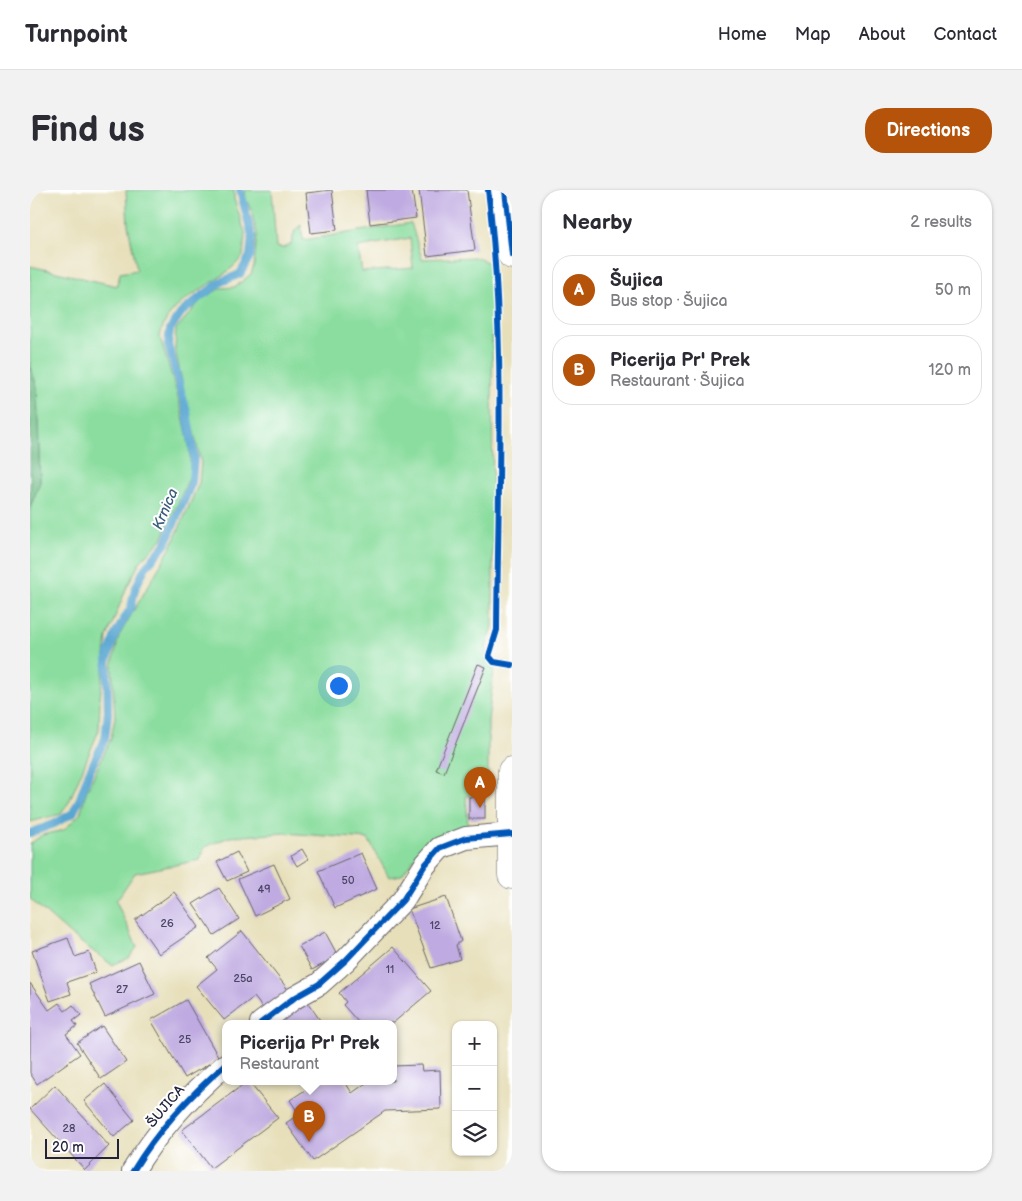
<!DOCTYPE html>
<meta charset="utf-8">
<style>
:root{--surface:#fff;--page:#f2f2f3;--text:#2b2b33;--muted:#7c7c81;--line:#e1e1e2;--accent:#b45309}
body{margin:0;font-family:"Balsamiq Sans",sans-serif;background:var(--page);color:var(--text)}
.controls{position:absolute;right:15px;bottom:15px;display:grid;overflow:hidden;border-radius:10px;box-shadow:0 1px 4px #0004}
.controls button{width:45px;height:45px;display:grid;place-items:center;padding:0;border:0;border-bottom:1px solid var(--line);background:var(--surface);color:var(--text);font:25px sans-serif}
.scale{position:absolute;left:15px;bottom:12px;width:74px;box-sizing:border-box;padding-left:5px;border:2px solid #22223b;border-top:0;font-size:14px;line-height:18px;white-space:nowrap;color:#22223b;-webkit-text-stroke:4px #fff;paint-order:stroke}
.you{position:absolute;left:308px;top:495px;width:18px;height:18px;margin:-12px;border:4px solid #fff;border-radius:50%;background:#1a73e8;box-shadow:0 0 0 8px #1a73e833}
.badge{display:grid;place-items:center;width:32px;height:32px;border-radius:50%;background:var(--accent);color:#fff;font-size:16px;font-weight:700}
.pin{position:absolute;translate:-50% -41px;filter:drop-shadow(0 1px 2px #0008)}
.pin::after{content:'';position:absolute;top:26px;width:18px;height:15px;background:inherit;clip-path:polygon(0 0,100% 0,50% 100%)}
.popup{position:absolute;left:192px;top:830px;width:175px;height:65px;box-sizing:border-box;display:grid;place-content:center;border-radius:10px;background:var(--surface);filter:drop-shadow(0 1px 4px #0005);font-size:16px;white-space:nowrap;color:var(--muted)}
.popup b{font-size:19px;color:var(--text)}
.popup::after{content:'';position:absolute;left:50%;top:100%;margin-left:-10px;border:10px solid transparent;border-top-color:var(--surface)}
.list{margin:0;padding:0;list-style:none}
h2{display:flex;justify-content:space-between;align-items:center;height:65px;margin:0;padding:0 20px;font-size:21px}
h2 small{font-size:16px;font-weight:400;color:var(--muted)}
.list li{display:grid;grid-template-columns:32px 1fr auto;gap:15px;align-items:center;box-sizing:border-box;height:70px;margin:0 10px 10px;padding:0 10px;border:1px solid var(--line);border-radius:20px}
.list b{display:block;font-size:19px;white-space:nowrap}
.list p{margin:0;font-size:16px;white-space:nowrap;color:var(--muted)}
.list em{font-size:16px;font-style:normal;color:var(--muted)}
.icon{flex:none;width:28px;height:28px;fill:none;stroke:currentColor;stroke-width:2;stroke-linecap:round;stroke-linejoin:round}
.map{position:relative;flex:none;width:482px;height:981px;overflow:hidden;border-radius:20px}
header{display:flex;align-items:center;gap:30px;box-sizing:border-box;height:70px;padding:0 25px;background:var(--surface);border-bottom:1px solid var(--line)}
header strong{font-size:24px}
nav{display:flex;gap:28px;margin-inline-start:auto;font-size:18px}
.intro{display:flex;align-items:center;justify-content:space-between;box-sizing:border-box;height:120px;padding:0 30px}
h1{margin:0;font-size:35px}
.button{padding:12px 22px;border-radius:20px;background:var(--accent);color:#fff;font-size:18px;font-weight:700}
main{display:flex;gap:30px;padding:0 30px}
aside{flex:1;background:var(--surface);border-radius:20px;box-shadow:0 1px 4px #0004}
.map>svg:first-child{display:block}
</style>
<header>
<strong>Turnpoint</strong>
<nav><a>Home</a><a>Map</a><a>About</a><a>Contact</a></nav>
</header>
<div class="intro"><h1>Find us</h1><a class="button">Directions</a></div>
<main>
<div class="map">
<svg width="482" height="981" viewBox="0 0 482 981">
<rect width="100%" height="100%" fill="#fff"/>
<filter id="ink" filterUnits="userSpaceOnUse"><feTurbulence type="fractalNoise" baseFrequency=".02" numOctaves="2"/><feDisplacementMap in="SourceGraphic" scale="10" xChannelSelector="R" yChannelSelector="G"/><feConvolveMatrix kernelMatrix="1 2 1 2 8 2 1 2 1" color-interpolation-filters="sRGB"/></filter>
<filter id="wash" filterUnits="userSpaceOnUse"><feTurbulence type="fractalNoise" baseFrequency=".0096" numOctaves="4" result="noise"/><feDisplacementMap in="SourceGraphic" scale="20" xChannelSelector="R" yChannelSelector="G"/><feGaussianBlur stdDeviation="1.12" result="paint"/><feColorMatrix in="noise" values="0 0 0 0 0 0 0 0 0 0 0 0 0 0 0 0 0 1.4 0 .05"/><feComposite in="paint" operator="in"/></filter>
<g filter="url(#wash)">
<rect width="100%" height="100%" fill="#e7dfba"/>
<g fill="#8add9e" stroke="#56806c" fill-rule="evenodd">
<path d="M 96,0 L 204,0 L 204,9 L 215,43 L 213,66 C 190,97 136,107 130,147 C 140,182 166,255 159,288 L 132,349 L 110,372 L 96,399 L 77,447 L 70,508 L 69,540 L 39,612 L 31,624 L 0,632 L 0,318 L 10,292 L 7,198 L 0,173 L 0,76 L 87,96 L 90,83 L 107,80 L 98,35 Z"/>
<path d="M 215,0 L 242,0 L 246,57 L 253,58 L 261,54 L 265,40 L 271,35 L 273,50 L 381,33 L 392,69 L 445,67 L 462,74 L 463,437 L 456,457 L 457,472 L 464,479 L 458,531 L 458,605 L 436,606 L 438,636 C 400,650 395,652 372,685 L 359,687 L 338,649 L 255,643 L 199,647 L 175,657 L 170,670 L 105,683 L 86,711 L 107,757 L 99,768 L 82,775 L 41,745 L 0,709 L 0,654 L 12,645 L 34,640 L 50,624 L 57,600 L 81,549 L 85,527 L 82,476 L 89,446 L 141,357 L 169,293 L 171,273 L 145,160 L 146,139 L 172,109 L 191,98 L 205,97 L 221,84 L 224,76 L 227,44 L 221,20 L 216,9 ZM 380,48 L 383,78 L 332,82 L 328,57 Z"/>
</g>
<path fill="#6fbc85" stroke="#486f60" d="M 0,173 L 7,198 L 10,292 L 0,318 Z"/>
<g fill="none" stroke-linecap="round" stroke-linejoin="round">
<path stroke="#58a6d1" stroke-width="8" d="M 0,643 L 24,634 L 43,623 L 50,608 L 58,584 L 75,549 L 78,522 L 77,471 L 85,445 L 101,417 L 105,399 L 115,378 L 135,355 L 162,292 L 164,266 L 157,222 L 138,155 L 140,139 L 151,123 L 169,108 L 191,92 L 210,84 L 220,66 L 222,46 L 210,0"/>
</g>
<g id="blocks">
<g fill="#bfaae1">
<path d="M 302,0 L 307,40 L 281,43 L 276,3 Z"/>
<path d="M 336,0 L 382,0 L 386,28 L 340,34 Z"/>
<path d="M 389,0 L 437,0 L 445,60 L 397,66 Z"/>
<path d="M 448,474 L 456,477 L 414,583 L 406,580 Z"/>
<rect x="439" y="607" width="16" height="22"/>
<path d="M 272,659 L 278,669 L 267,676 L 261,666 Z"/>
<path d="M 207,662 L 217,682 L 197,691 L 187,672 Z"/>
<path d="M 331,663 L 347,699 L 305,718 L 288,681 Z"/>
<path d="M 244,674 L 260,709 L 225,726 L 208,689 Z"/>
<path d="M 189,698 L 209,729 L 184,745 L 163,714 Z"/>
<path d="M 144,702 L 169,737 L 129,764 L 105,730 Z"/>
<path d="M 416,707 L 431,751 L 426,755 L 430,769 L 401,778 L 379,719 Z"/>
<path d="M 212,741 L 260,802 L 236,822 L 224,807 L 194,830 L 166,796 L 187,779 L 178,768 Z"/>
<path d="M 295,742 L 308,766 L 282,780 L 269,756 Z"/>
<path d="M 38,748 L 45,767 L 59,762 L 66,782 L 37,792 L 41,804 L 20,811 L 2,761 Z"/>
<path d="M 363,757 L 401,801 L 363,833 L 329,833 L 313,815 L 316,812 L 309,803 Z"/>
<path d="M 109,771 L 125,804 L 75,827 L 59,794 Z"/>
<path d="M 0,793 L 19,820 L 29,813 L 35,821 L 43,815 L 51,825 L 43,831 L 47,836 L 36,844 L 50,864 L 7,894 L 0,883 Z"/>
<path d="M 156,810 L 189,868 L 155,888 L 121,830 Z"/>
<path d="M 278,813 L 292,833 L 247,833 Z"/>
<path d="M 72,836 L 96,872 L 71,889 L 47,853 Z"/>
<path d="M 391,875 L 392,881 L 410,880 L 411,919 L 355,921 L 283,971 L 256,933 L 269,924 L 260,910 L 289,891 L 317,891 L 315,892 L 322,903 L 339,891 L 363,891 L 363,876 Z"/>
<path d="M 218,891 L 248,928 L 181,978 L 152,940 Z"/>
<path d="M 75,894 L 104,930 L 84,947 L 54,911 Z"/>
<path d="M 25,895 L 79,956 L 55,980 L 0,919 Z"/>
</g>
</g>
</g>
<g filter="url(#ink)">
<use href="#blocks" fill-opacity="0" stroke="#676467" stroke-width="1"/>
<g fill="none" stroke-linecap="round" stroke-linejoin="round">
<defs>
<g id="minor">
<path d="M 231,833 L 264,808 L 289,794 L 316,770 L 373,710 L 395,675 L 410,658 L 436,648 L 481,644"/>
<path d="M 103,981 C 128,940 159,906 195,875"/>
</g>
<g id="tertiary">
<path d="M 475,0 L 482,65"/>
<path d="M 482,581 L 482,685"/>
</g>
</defs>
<use href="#minor" stroke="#676467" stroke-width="24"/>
<use href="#tertiary" stroke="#676467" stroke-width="29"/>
<use href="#minor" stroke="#fff" stroke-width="22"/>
<use href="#tertiary" stroke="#fff" stroke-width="28"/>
<defs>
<g id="cycleway">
<path d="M 458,0 C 476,145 468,294 467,440 L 459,466 L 464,472 L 482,475"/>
<path d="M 475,0 L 482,65"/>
<path d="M 231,833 L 264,808 L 289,794 L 316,770 L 373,710 L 395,675 L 410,658 L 436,648 L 481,644"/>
<path d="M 103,981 C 128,940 159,906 195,875"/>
</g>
</defs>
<use href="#cycleway" stroke="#fff" stroke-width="9"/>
<use href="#cycleway" stroke="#0057b8" stroke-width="6"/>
</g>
</g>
<g text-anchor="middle" stroke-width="4" stroke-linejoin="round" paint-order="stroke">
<g font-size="11" fill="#494464">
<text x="318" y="694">50</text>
<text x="234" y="703">49</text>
<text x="137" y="737">26</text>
<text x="405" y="739">12</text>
<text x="360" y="783">11</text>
<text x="213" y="792">25a</text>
<text x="92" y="803">27</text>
<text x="155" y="853">25</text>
<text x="39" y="942">28</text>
</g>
<g font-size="14" fill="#22223b" stroke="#fff">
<text transform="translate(135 916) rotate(-50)" y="5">ŠUJICA</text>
</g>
<g font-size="15" font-style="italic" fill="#3a5d7e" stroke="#fff">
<text transform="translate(135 319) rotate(-67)" y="5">Krnica</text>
</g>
</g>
</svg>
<div class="controls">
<button>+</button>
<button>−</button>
<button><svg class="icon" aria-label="layers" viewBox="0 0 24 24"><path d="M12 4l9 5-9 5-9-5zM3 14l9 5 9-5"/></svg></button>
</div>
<div class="scale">20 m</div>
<div class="you"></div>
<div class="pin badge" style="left:450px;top:618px">A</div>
<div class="pin badge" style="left:279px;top:952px">B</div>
<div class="popup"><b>Picerija Pr' Prek</b>Restaurant</div>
</div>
<aside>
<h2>Nearby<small>2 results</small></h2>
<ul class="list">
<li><span class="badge">A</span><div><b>Šujica</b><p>Bus stop · Šujica</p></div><em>50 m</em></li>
<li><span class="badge">B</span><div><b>Picerija Pr' Prek</b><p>Restaurant · Šujica</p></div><em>120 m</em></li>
</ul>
</aside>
</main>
